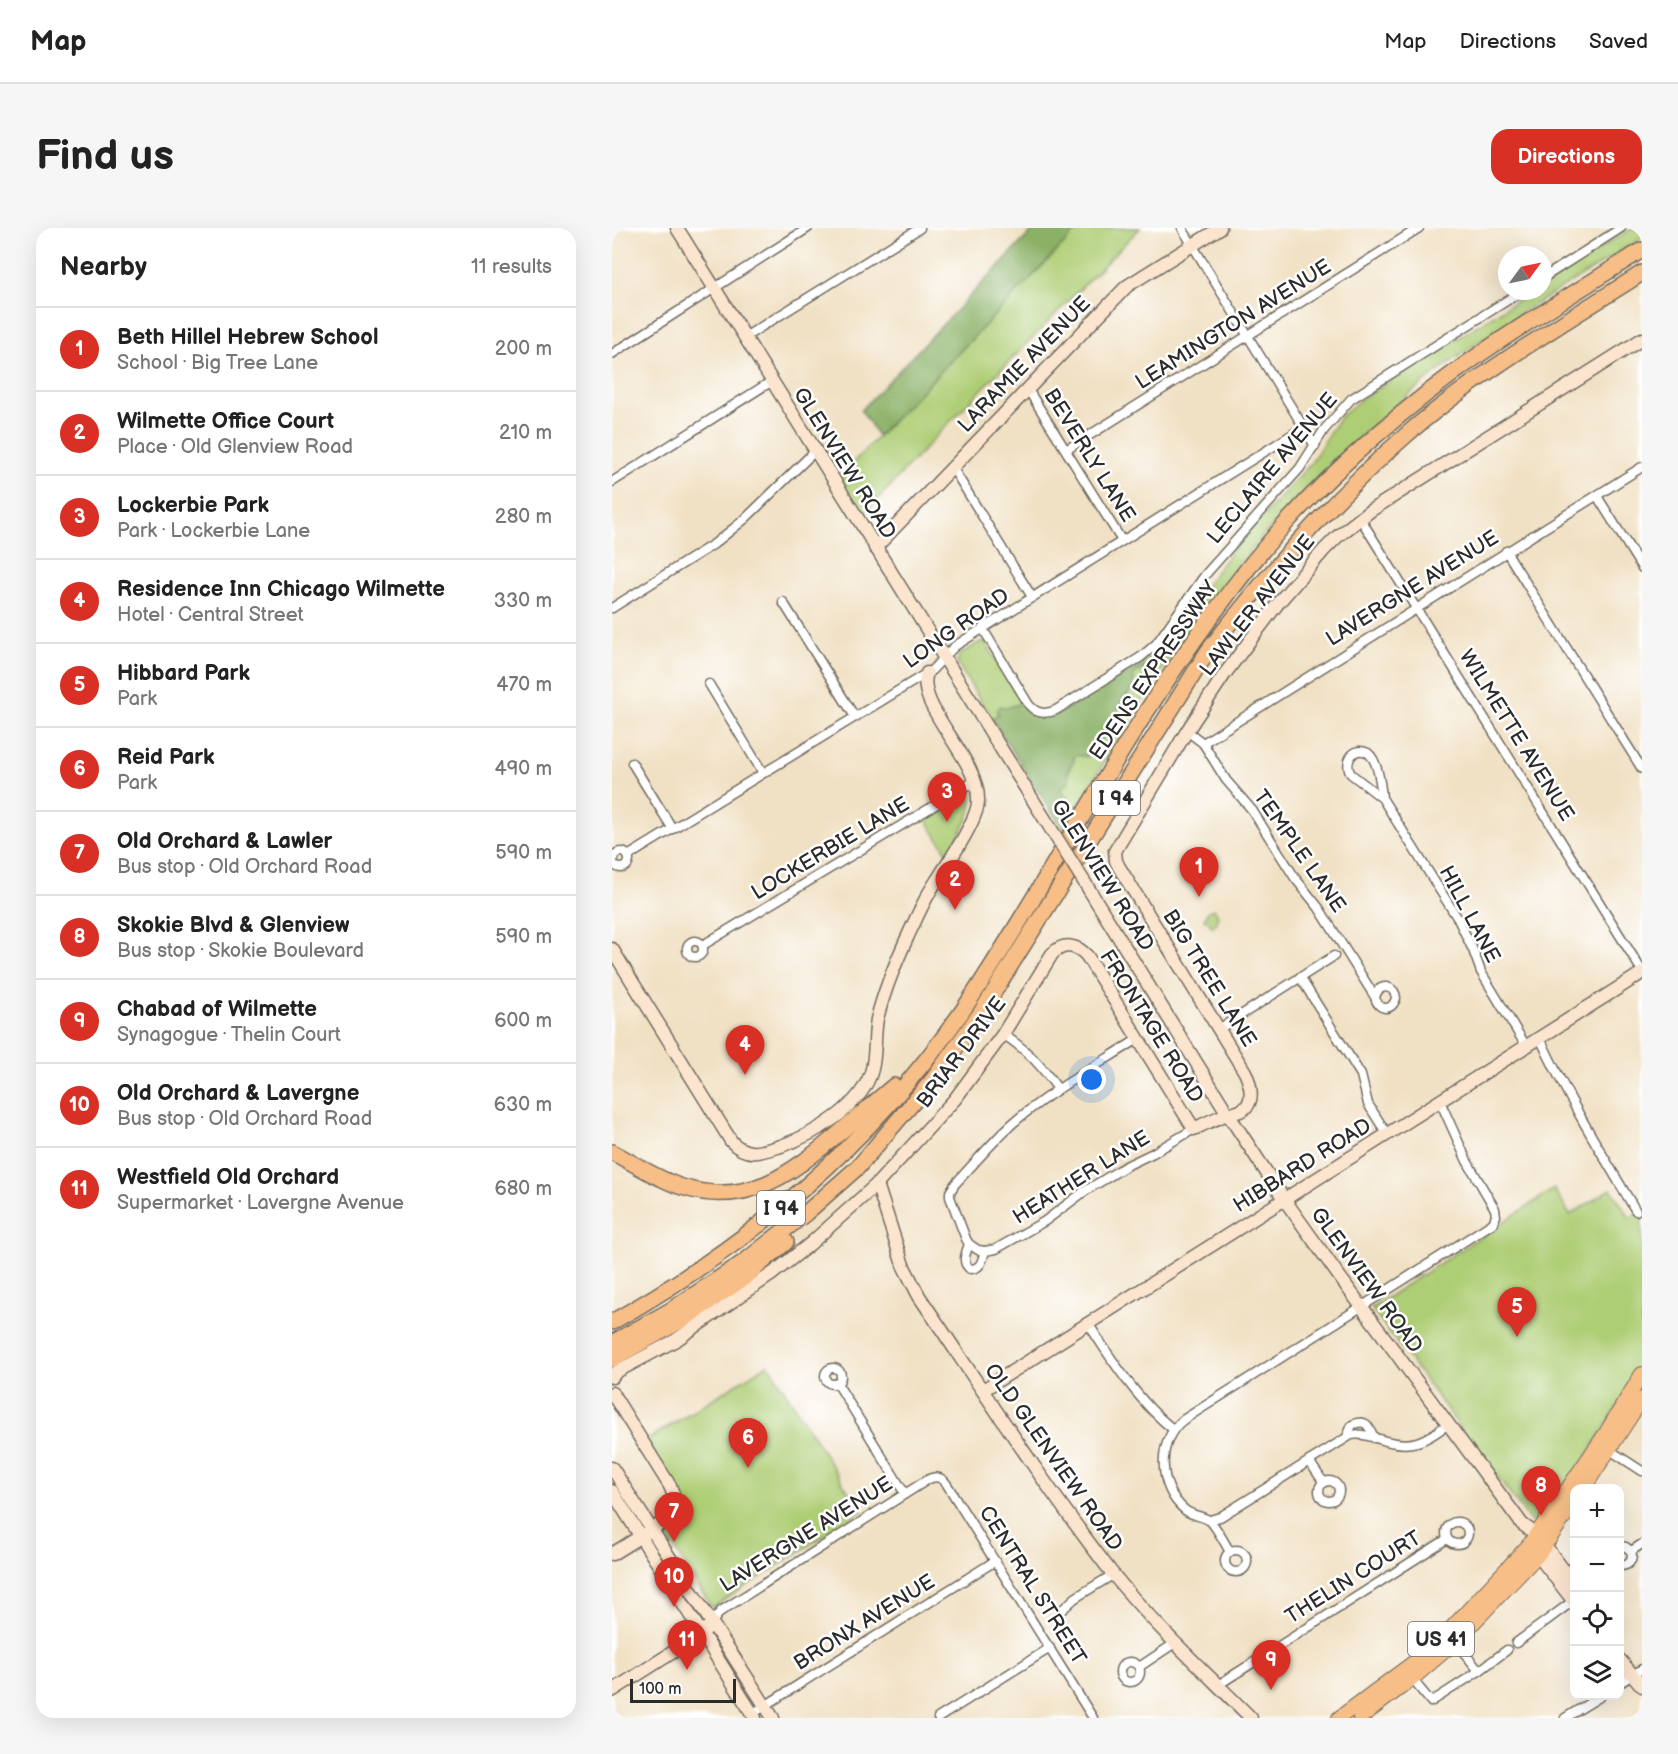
<!DOCTYPE html>
<meta charset="utf-8">
<style>
:root{--surface:#fff;--page:#f6f6f6;--text:#222;--muted:#767676;--line:#e0e0e0;--accent:#d93025}
body{margin:0;font-family:"Balsamiq Sans",sans-serif;background:var(--page);color:var(--text)}
.controls{position:absolute;right:18px;bottom:18px;display:grid;overflow:hidden;border-radius:12px;box-shadow:0 6px 24px #0002}
.controls button{width:54px;height:54px;display:grid;place-items:center;padding:0;border:0;border-bottom:2px solid var(--line);background:var(--surface);color:var(--text);font:30px sans-serif}
.compass{position:absolute;left:886px;top:18px;width:54px;height:54px;border-radius:50%;background:var(--surface);box-shadow:0 6px 24px #0002;rotate:57deg}
.scale{position:absolute;left:18px;bottom:15px;width:106px;box-sizing:border-box;padding-left:6px;border:3px solid #2b2b2b;border-top:0;font-size:16px;line-height:21px;white-space:nowrap;color:#2b2b2b;-webkit-text-stroke:4px #fff;paint-order:stroke}
.you{position:absolute;left:480px;top:852px;width:21px;height:21px;margin:-15px;border:4px solid #fff;border-radius:50%;background:#1a73e8;box-shadow:0 0 0 9px #1a73e833}
.badge{display:grid;place-items:center;width:39px;height:39px;border-radius:50%;background:var(--accent);color:#fff;font-size:20px;font-weight:700}
.pin{position:absolute;translate:-50% -50px;filter:drop-shadow(0 2px 3px #0008)}
.pin::after{content:'';position:absolute;top:32px;width:21px;height:18px;background:inherit;clip-path:polygon(0 0,100% 0,50% 100%)}
.list{margin:0;padding:0;list-style:none}
h2{display:flex;justify-content:space-between;align-items:center;height:78px;margin:0;padding:0 24px;font-size:26px}
h2 small{font-size:20px;font-weight:400;color:var(--muted)}
.list li{display:grid;grid-template-columns:39px 1fr auto;gap:18px;align-items:center;box-sizing:border-box;height:84px;padding:0 24px;border-top:2px solid var(--line)}
.list b{display:block;font-size:22px;white-space:nowrap}
.list p{margin:0;font-size:20px;white-space:nowrap;color:var(--muted)}
.list em{font-size:20px;font-style:normal;color:var(--muted)}
.icon{flex:none;width:33px;height:33px;fill:none;stroke:currentColor;stroke-width:2;stroke-linecap:round;stroke-linejoin:round}
.map{position:relative;flex:none;width:1030px;height:1490px;overflow:hidden;border-radius:18px}
header{display:flex;align-items:center;gap:36px;box-sizing:border-box;height:84px;padding:0 30px;background:var(--surface);border-bottom:2px solid var(--line)}
header strong{font-size:28px}
nav{display:flex;gap:33px;margin-inline-start:auto;font-size:21px}
.intro{display:flex;align-items:center;justify-content:space-between;box-sizing:border-box;height:144px;padding:0 36px}
h1{margin:0;font-size:42px}
.button{padding:15px 27px;border-radius:18px;background:var(--accent);color:#fff;font-size:21px;font-weight:700}
main{display:flex;gap:36px;padding:0 36px}
aside{flex:1;background:var(--surface);border-radius:18px;box-shadow:0 6px 24px #0002}
.map>svg:first-child{display:block}
</style>
<header>
<strong>Map</strong>
<nav><a>Map</a><a>Directions</a><a>Saved</a></nav>
</header>
<div class="intro"><h1>Find us</h1><a class="button">Directions</a></div>
<main>
<aside>
<h2>Nearby<small>11 results</small></h2>
<ul class="list">
<li><span class="badge">1</span><div><b>Beth Hillel Hebrew School</b><p>School · Big Tree Lane</p></div><em>200 m</em></li>
<li><span class="badge">2</span><div><b>Wilmette Office Court</b><p>Place · Old Glenview Road</p></div><em>210 m</em></li>
<li><span class="badge">3</span><div><b>Lockerbie Park</b><p>Park · Lockerbie Lane</p></div><em>280 m</em></li>
<li><span class="badge">4</span><div><b>Residence Inn Chicago Wilmette</b><p>Hotel · Central Street</p></div><em>330 m</em></li>
<li><span class="badge">5</span><div><b>Hibbard Park</b><p>Park</p></div><em>470 m</em></li>
<li><span class="badge">6</span><div><b>Reid Park</b><p>Park</p></div><em>490 m</em></li>
<li><span class="badge">7</span><div><b>Old Orchard &amp; Lawler</b><p>Bus stop · Old Orchard Road</p></div><em>590 m</em></li>
<li><span class="badge">8</span><div><b>Skokie Blvd &amp; Glenview</b><p>Bus stop · Skokie Boulevard</p></div><em>590 m</em></li>
<li><span class="badge">9</span><div><b>Chabad of Wilmette</b><p>Synagogue · Thelin Court</p></div><em>600 m</em></li>
<li><span class="badge">10</span><div><b>Old Orchard &amp; Lavergne</b><p>Bus stop · Old Orchard Road</p></div><em>630 m</em></li>
<li><span class="badge">11</span><div><b>Westfield Old Orchard</b><p>Supermarket · Lavergne Avenue</p></div><em>680 m</em></li>
</ul>
</aside>
<div class="map">
<svg width="1030" height="1490" viewBox="0 0 1030 1490">
<rect width="100%" height="100%" fill="#fff"/>
<filter id="ink" filterUnits="userSpaceOnUse"><feTurbulence type="fractalNoise" baseFrequency=".0167" numOctaves="2"/><feDisplacementMap in="SourceGraphic" scale="12" xChannelSelector="R" yChannelSelector="G"/><feConvolveMatrix kernelMatrix="1 2 1 2 8 2 1 2 1" color-interpolation-filters="sRGB"/></filter>
<filter id="wash" filterUnits="userSpaceOnUse"><feTurbulence type="fractalNoise" baseFrequency=".008" numOctaves="4" result="noise"/><feDisplacementMap in="SourceGraphic" scale="24" xChannelSelector="R" yChannelSelector="G"/><feGaussianBlur stdDeviation="1.35" result="paint"/><feColorMatrix in="noise" values="0 0 0 0 0 0 0 0 0 0 0 0 0 0 0 0 0 1.4 0 .05"/><feComposite in="paint" operator="in"/></filter>
<g filter="url(#wash)">
<rect width="100%" height="100%" fill="#f1e1c4"/>
<g fill="#aece75" stroke="#6c7c50" stroke-width="1.5">
<path d="M 467,0 L 528,0 L 330,202 L 250,288 L 226,250 Z"/>
<path d="M 1020,0 L 1030,0 L 1030,10 C 958,56 882,99 815,152 C 733,217 660,292 597,375 C 545,443 502,519 457,592 L 451,582 L 453,580 L 452,566 L 449,562 C 451,557 455,552 456,547 C 458,539 458,534 464,527 L 475,529 L 485,520 L 487,512 L 495,506 L 494,499 C 501,491 509,474 516,468 L 521,446 L 534,440 L 552,421 L 550,418 L 576,381 L 619,324 L 699,235 L 720,201 L 729,188 L 749,171 L 920,63 L 931,63 L 931,56 Z"/>
<path d="M 370,413 L 374,415 L 410,475 L 394,480 L 388,478 L 387,487 L 383,488 L 381,493 L 345,435 L 347,427 Z"/>
<path d="M 359,560 C 365,584 348,605 336,626 L 312,588 Z"/>
<path d="M 602,681 L 606,687 L 604,697 L 600,699 L 597,694 L 592,691 L 596,683 Z"/>
<path d="M 942,961 L 958,987 L 999,961 L 1018,990 L 1030,982 L 1030,1138 L 975,1228 L 927,1295 L 919,1294 L 759,1080 Z"/>
<path d="M 156,1136 L 249,1284 L 100,1380 L 54,1307 C 52,1292 74,1287 69,1269 C 62,1248 38,1233 37,1211 Z"/>
</g>
<g fill="#8ab166" stroke="#5a6e48" stroke-width="1.5">
<path d="M 423,0 L 467,0 L 266,208 L 249,182 Z"/>
<path d="M 550,418 C 553,429 545,433 540,440 L 531,440 L 521,446 C 524,457 518,463 512,471 C 507,477 504,486 502,494 L 494,499 L 495,506 C 480,517 487,532 464,527 L 461,529 L 462,533 L 456,541 L 457,555 L 450,558 L 449,562 L 460,573 L 457,580 L 451,582 L 457,592 L 452,603 L 381,493 L 383,488 L 387,486 L 384,482 L 389,478 L 394,480 L 410,475 C 418,486 427,491 440,489 L 533,433 Z"/>
</g>
</g>
<g filter="url(#ink)">
<g fill="none" stroke-linecap="round" stroke-linejoin="round">
<defs>
<g id="street">
<path d="M 570,0 L 703,218"/>
<path d="M 0,1 L 1,0"/>
<path d="M 931,50 L 1009,0"/>
<path d="M 133,109 L 308,0"/>
<path d="M 0,126 L 196,0"/>
<path d="M 415,160 L 510,313"/>
<path d="M 454,222 L 807,0"/>
<path d="M 340,239 L 420,369"/>
<path d="M 0,254 L 160,153"/>
<path d="M 985,268 L 1030,340"/>
<path d="M 748,290 L 1030,743"/>
<path d="M 894,323 L 1030,541"/>
<path d="M 171,374 L 243,489"/>
<path d="M 0,380 L 102,316 L 133,291 L 203,223"/>
<path d="M 371,401 L 417,477 C 425,486 433,487 444,482 L 529,429 L 544,416 L 593,347 L 688,240 L 712,202 L 739,171 L 910,63"/>
<path d="M 97,456 L 151,545"/>
<path d="M 575,503 L 591,515 L 614,552 L 640,582 L 683,650 L 707,680 L 763,769 C 766,783 780,784 784,770 C 783,760 774,756 766,762 L 763,769"/>
<path d="M 591,515 L 1030,239"/>
<path d="M 20,535 L 60,600"/>
<path d="M 770,570 L 739,546 C 731,534 742,517 756,525 C 766,532 769,559 770,570 L 846,691 L 861,722 L 869,744 L 914,818"/>
<circle cx="9" cy="632" r="8"/>
<path d="M 16,628 L 320,442 L 343,418 L 692,199"/>
<circle cx="83" cy="721" r="8"/>
<path d="M 91,717 L 363,553"/>
<path d="M 688,749 L 749,847 L 756,876 L 775,906"/>
<path d="M 607,801 L 722,728"/>
<path d="M 391,806 C 417,824 427,835 446,861"/>
<path d="M 928,810 C 956,871 990,926 1024,983"/>
<path d="M 526,811 C 484,838 438,863 400,896 C 380,914 362,936 343,956 L 338,964 L 338,969 L 354,1011 L 357,1016 L 366,1022 L 373,1023 L 384,1021 L 433,993 L 473,963 L 493,951 L 514,938 L 541,925 L 582,901"/>
<path d="M 357,1016 C 354,1025 349,1034 358,1041 C 369,1041 370,1033 373,1023"/>
<path d="M 476,1095 C 498,1130 529,1177 561,1201"/>
<circle cx="221" cy="1148" r="8"/>
<path d="M 225,1155 L 293,1266"/>
<path d="M 735,1209 L 740,1197 C 754,1190 757,1198 762,1210"/>
<path d="M 993,1219 L 1030,1243"/>
<path d="M 697,1233 L 712,1255"/>
<circle cx="717" cy="1263" r="10"/>
<path d="M 598,1292 L 608,1289 L 739,1207 C 748,1205 758,1208 767,1211 C 798,1221 811,1215 836,1196"/>
<circle cx="845" cy="1305" r="11"/>
<path d="M 1008,1318 L 1014,1319 L 1019,1323"/>
<circle cx="624" cy="1333" r="11"/>
<path d="M 1019,1323 L 1030,1316"/>
<path d="M 618,1324 C 614,1317 603,1297 598,1293 C 592,1288 580,1288 573,1282 C 546,1260 544,1213 571,1192 L 881,995 L 884,988 L 883,981 L 855,933 L 828,873"/>
<path d="M 1008,1338 C 1017,1338 1022,1332 1019,1323"/>
<path d="M 451,1381 L 463,1370 L 502,1346"/>
<path d="M 100,1394 L 109,1383 L 315,1252 C 323,1248 328,1248 334,1255 L 481,1490"/>
<path d="M 841,1411 L 867,1443"/>
<path d="M 904,1415 L 961,1373"/>
<circle cx="518" cy="1444" r="10"/>
<path d="M 527,1439 L 563,1415"/>
<path d="M 800,1451 L 819,1474 L 867,1443 L 895,1422"/>
<path d="M 1008,1455 L 1030,1441"/>
<path d="M 606,1457 L 835,1311"/>
<path d="M 140,1486 L 383,1333"/>
<path d="M 326,1490 L 438,1420"/>
<path d="M 953,1490 L 989,1468"/>
</g>
<g id="secondary">
<path d="M 65,0 L 439,601"/>
<path d="M 263,320 L 515,58 L 608,0"/>
<path d="M 478,663 L 616,886 L 672,971 L 727,1048 L 910,1296 L 925,1307 L 963,1357"/>
<path d="M 0,721 L 119,913 C 134,930 150,924 169,918 C 203,906 251,878 260,841 C 264,825 262,807 265,791 C 272,763 283,736 295,710 C 302,695 309,679 317,665 C 329,644 366,594 366,573 C 368,531 302,478 315,445"/>
<path d="M 265,956 L 291,1037 L 307,1068 C 370,1161 431,1256 500,1345 C 542,1397 592,1443 639,1490"/>
<path d="M 0,1149 L 4,1144 L 64,1112 L 160,1046 L 198,1016 L 265,956 L 343,871 L 391,806 L 440,726 C 452,714 465,717 475,728 L 582,901 C 592,896 602,891 613,887 C 618,886 623,885 628,883 C 644,876 639,857 633,844 L 507,639 L 504,633 L 503,623 L 575,503 L 612,447 L 642,407 L 667,374 L 712,322 L 726,308 L 758,283 L 1030,111"/>
<path d="M 371,1162 L 1030,745"/>
<path d="M 0,1165 L 58,1258 C 64,1272 66,1280 55,1292 L 0,1326"/>
<path d="M 0,1240 L 161,1490"/>
<path d="M 0,1263 L 143,1490"/>
<path d="M 921,1321 L 963,1375"/>
<path d="M 1008,1432 L 1030,1458"/>
<path d="M 0,1463 L 91,1405 L 96,1399"/>
</g>
<g id="primary">
<path d="M 972,1260 L 1030,1171"/>
<path d="M 727,1490 L 813,1426 L 835,1405 L 917,1317 L 994,1205 L 1030,1146"/>
<path d="M 748,1490 L 800,1451 L 843,1414 L 926,1327 L 963,1274"/>
</g>
<g id="highway">
<path d="M 0,924 C 23,936 45,951 70,959 C 135,980 179,946 226,906 C 245,890 263,874 282,858"/>
<path d="M 0,1094 C 141,1014 256,918 349,785 C 399,712 442,634 488,559 C 541,470 598,383 666,304 C 723,239 799,174 871,124 C 922,89 977,56 1030,22"/>
<path d="M 0,1115 L 59,1082 L 132,1034 L 194,985 L 246,939 L 322,850 L 368,786 L 596,423 C 655,346 719,273 793,208 C 864,146 950,96 1030,45"/>
<path d="M 0,1131 L 72,1091 L 132,1050 L 174,1014"/>
</g>
</defs>
<use href="#street" stroke="#706b61" stroke-width="11"/>
<use href="#secondary" stroke="#706b61" stroke-width="15"/>
<use href="#primary" stroke="#706b61" stroke-width="16"/>
<use href="#highway" stroke="#706b61" stroke-width="18"/>
<use href="#street" stroke="#fff" stroke-width="8"/>
<use href="#secondary" stroke="#fce5cf" stroke-width="12"/>
<use href="#primary" stroke="#f7be87" stroke-width="14"/>
<use href="#highway" stroke="#f7be87" stroke-width="15"/>
<defs>
<path id="secondary-bridge" d="M 439,601 L 478,663"/>
</defs>
<use href="#secondary-bridge" stroke="#706b61" stroke-width="15" stroke-linecap="butt"/>
<use href="#secondary-bridge" stroke="#fce5cf" stroke-width="12"/>
</g>
</g>
<g text-anchor="middle" stroke-width="5" stroke-linejoin="round" paint-order="stroke">
<g fill="#fff" stroke="#6b6b6b" stroke-width="1.5">
<rect x="480" y="553" width="48" height="34" rx="4.5"/>
<rect x="145" y="963" width="48" height="34" rx="4.5"/>
<rect x="796" y="1394" width="66" height="34" rx="4.5"/>
</g>
<g font-size="20" font-weight="bold" fill="#2b2b2b">
<text x="504" y="577">I 94</text>
<text x="169" y="987">I 94</text>
<text x="829" y="1418">US 41</text>
</g>
<g font-size="21" fill="#2b2b2b" stroke="#fff">
<text transform="translate(621 96) rotate(-32)" y="7">LEAMINGTON AVENUE</text>
<text transform="translate(412 136) rotate(-46)" y="7">LARAMIE AVENUE</text>
<text transform="translate(478 227) rotate(58)" y="7">BEVERLY LANE</text>
<text transform="translate(233 235) rotate(58)" y="7">GLENVIEW ROAD</text>
<text transform="translate(660 240) rotate(-50)" y="7">LECLAIRE AVENUE</text>
<text transform="translate(800 360) rotate(-32)" y="7">LAVERGNE AVENUE</text>
<text transform="translate(645 377) rotate(-52)" y="7">LAWLER AVENUE</text>
<text transform="translate(344 400) rotate(-35)" y="7">LONG ROAD</text>
<text transform="translate(541 442) rotate(-56)" y="7">EDENS EXPRESSWAY</text>
<text transform="translate(905 507) rotate(58)" y="7">WILMETTE AVENUE</text>
<text transform="translate(218 620) rotate(-31)" y="7">LOCKERBIE LANE</text>
<text transform="translate(688 623) rotate(55)" y="7">TEMPLE LANE</text>
<text transform="translate(491 647) rotate(58)" y="7">GLENVIEW ROAD</text>
<text transform="translate(858 686) rotate(62)" y="7">HILL LANE</text>
<text transform="translate(598 750) rotate(58)" y="7">BIG TREE LANE</text>
<text transform="translate(540 798) rotate(58)" y="7">FRONTAGE ROAD</text>
<text transform="translate(349 824) rotate(-53)" y="7">BRIAR DRIVE</text>
<text transform="translate(690 937) rotate(-32)" y="7">HIBBARD ROAD</text>
<text transform="translate(469 949) rotate(-32)" y="7">HEATHER LANE</text>
<text transform="translate(755 1052) rotate(54)" y="7">GLENVIEW ROAD</text>
<text transform="translate(442 1229) rotate(55)" y="7">OLD GLENVIEW ROAD</text>
<text transform="translate(194 1306) rotate(-32)" y="7">LAVERGNE AVENUE</text>
<text transform="translate(741 1349) rotate(-32)" y="7">THELIN COURT</text>
<text transform="translate(421 1357) rotate(58)" y="7">CENTRAL STREET</text>
<text transform="translate(252 1394) rotate(-32)" y="7">BRONX AVENUE</text>
</g>
</g>
</svg>
<div class="controls">
<button>+</button>
<button>−</button>
<button><svg class="icon" aria-label="locate" viewBox="0 0 24 24"><circle cx="12" cy="12" r="6"/><path d="M12 2v4M12 18v4M2 12h4M18 12h4"/></svg></button>
<button><svg class="icon" aria-label="layers" viewBox="0 0 24 24"><path d="M12 4l9 5-9 5-9-5zM3 14l9 5 9-5"/></svg></button>
</div>
<svg class="compass" viewBox="-18 -18 36 36"><path d="M0-13l5 13h-10z" fill="#e53935"/><path d="M0 13l5-13h-10z" fill="#767676"/></svg>
<div class="scale">100 m</div>
<div class="you"></div>
<div class="pin badge" style="left:587px;top:669px">1</div>
<div class="pin badge" style="left:343px;top:682px">2</div>
<div class="pin badge" style="left:335px;top:594px">3</div>
<div class="pin badge" style="left:133px;top:847px">4</div>
<div class="pin badge" style="left:905px;top:1109px">5</div>
<div class="pin badge" style="left:136px;top:1240px">6</div>
<div class="pin badge" style="left:62px;top:1314px">7</div>
<div class="pin badge" style="left:929px;top:1288px">8</div>
<div class="pin badge" style="left:659px;top:1462px">9</div>
<div class="pin badge" style="left:62px;top:1379px">10</div>
<div class="pin badge" style="left:75px;top:1442px">11</div>
</div>
</main>
